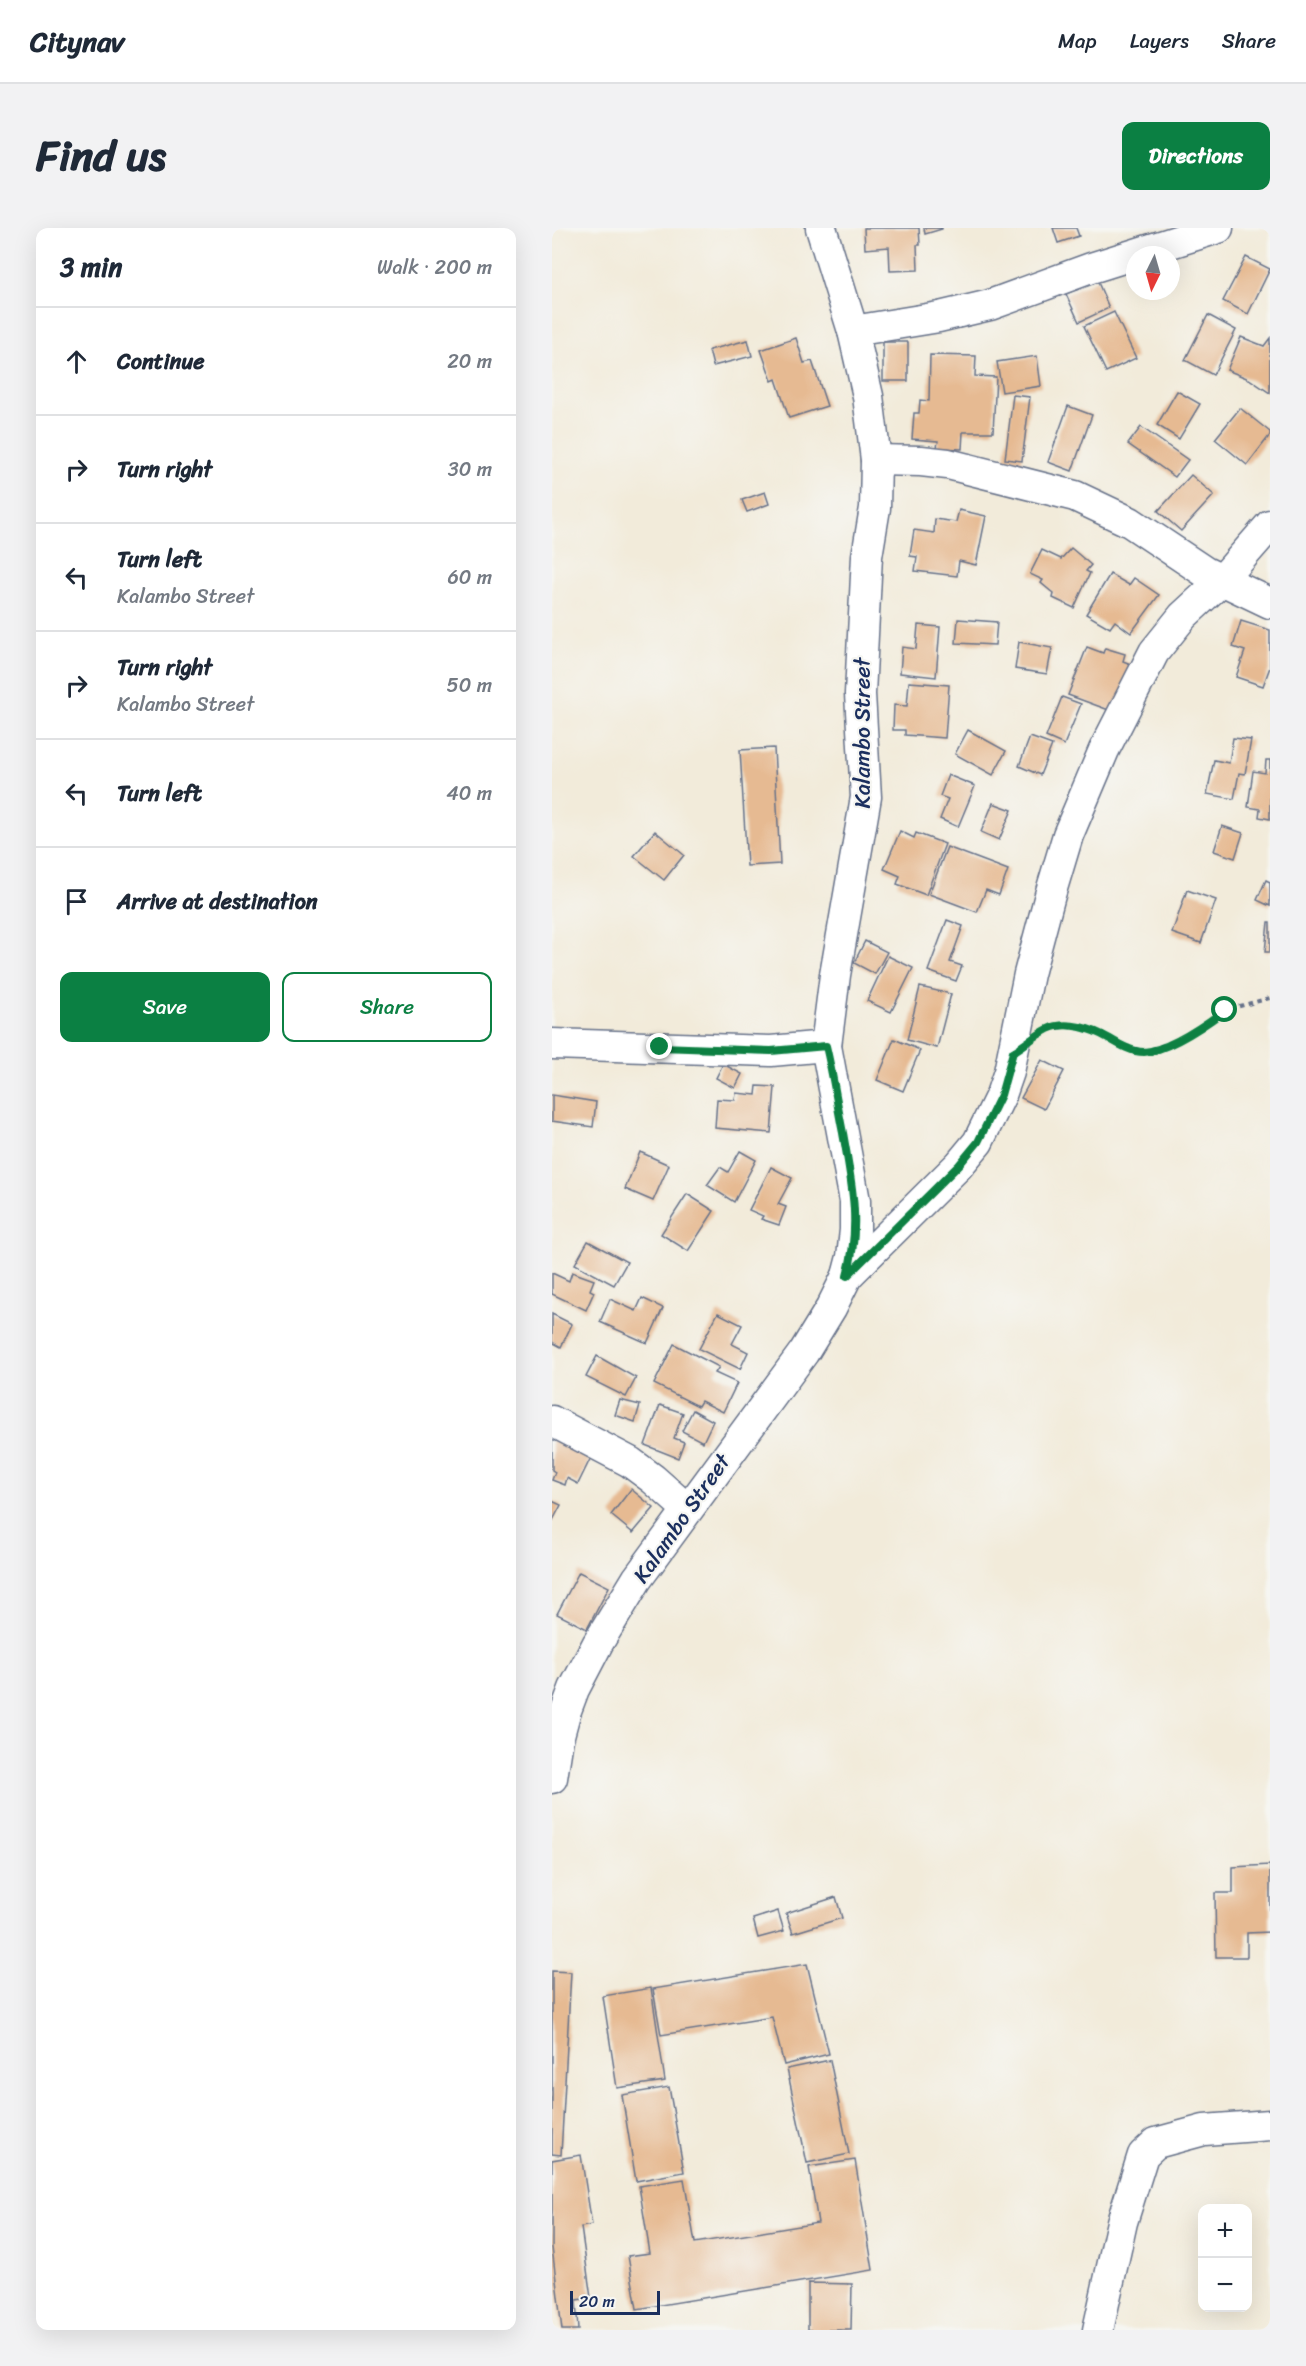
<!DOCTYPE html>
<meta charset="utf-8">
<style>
:root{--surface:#fff;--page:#f2f2f3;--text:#1f2937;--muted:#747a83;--line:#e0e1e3;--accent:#0b8043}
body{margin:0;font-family:Sriracha,sans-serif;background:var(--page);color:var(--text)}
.controls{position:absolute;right:18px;bottom:18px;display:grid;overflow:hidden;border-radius:12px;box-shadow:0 6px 24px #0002}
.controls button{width:54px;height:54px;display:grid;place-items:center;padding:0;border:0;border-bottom:2px solid var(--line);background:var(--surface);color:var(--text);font:30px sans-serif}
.compass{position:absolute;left:574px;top:18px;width:54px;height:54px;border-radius:50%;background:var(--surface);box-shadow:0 6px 24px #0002;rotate:185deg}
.scale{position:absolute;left:18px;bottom:15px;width:90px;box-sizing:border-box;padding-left:6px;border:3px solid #1b2f5e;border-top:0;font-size:16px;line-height:21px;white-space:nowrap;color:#1b2f5e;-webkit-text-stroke:4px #f6f6f2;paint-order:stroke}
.stop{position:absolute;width:18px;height:18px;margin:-14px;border:4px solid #0b8043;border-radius:50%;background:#fff}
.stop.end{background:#0b8043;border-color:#fff;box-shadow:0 2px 6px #0008}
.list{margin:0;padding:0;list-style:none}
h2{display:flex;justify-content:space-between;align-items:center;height:78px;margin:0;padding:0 24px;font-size:26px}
h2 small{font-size:20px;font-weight:400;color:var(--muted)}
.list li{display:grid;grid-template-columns:39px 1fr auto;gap:18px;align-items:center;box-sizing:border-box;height:108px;padding:0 24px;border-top:2px solid var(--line)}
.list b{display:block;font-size:22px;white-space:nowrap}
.list p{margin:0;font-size:20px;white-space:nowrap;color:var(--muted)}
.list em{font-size:20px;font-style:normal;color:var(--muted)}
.actions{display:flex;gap:12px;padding:18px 24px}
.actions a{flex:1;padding:14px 0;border:2px solid var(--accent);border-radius:12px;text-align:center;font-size:21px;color:var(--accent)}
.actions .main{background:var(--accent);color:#fff}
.icon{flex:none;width:33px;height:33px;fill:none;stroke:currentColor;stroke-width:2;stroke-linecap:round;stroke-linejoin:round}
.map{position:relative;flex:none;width:718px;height:2102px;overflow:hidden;border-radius:12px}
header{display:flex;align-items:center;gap:36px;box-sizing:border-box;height:84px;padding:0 30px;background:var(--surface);border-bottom:2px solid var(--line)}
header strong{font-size:28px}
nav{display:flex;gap:33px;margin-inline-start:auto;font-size:21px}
.intro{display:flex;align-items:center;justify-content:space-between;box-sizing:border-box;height:144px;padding:0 36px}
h1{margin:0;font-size:42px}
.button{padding:15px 27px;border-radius:12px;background:var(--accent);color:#fff;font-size:21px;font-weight:700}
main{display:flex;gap:36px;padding:0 36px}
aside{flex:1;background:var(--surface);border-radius:12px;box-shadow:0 6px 24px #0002}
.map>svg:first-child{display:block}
</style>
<header>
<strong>Citynav</strong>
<nav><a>Map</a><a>Layers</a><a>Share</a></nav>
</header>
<div class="intro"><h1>Find us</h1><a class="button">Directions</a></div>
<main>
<aside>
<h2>3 min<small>Walk · 200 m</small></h2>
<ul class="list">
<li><svg class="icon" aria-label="ahead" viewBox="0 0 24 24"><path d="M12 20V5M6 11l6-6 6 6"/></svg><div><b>Continue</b></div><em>20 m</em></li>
<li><svg class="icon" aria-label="right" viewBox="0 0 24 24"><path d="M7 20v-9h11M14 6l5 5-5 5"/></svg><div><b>Turn right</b></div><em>30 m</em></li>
<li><svg class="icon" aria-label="left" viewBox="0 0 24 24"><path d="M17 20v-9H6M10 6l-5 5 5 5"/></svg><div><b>Turn left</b><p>Kalambo Street</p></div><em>60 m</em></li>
<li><svg class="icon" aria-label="right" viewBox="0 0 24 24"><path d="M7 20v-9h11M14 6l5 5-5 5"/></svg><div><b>Turn right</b><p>Kalambo Street</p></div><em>50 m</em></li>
<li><svg class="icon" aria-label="left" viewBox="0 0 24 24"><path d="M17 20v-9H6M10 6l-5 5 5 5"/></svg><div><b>Turn left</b></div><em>40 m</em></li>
<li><svg class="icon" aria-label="arrive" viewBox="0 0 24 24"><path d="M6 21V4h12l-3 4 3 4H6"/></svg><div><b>Arrive at destination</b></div></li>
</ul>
<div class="actions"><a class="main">Save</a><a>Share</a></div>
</aside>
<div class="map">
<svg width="718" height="2102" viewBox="0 0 718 2102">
<rect width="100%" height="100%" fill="#f6f6f2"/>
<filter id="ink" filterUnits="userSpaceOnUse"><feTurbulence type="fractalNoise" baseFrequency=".0167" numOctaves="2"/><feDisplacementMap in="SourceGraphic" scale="12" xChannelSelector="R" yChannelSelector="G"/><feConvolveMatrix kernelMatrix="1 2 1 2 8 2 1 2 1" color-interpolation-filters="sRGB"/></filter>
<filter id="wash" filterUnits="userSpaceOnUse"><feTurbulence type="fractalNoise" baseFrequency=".008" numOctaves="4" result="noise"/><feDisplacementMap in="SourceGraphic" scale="24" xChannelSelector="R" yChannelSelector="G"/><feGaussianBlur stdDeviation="1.35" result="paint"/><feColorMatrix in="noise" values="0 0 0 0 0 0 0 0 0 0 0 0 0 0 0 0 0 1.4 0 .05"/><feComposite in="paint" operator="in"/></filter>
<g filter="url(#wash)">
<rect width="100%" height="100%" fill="#f2ebda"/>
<g id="blocks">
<g fill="#e6ba92">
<path d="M 312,0 L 367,0 L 368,17 L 365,17 L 366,42 L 338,43 L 337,19 L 313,21 Z"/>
<path d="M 372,0 L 390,0 L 390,1 L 373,6 Z"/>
<path d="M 501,0 L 524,0 L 527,8 L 506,15 Z"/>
<path d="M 694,29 L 718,41 L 696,86 L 671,73 Z"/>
<path d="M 545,52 L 557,80 L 527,94 L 514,66 Z"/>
<path d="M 562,84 L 584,130 L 554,144 L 532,98 Z"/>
<path d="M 656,87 L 684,102 L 661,147 L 633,132 Z"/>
<path d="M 689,109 L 712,118 L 718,110 L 718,165 L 697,151 L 675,142 Z"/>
<path d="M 244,110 L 252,135 L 260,133 L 275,178 L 237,190 L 224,151 L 220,153 L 209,122 Z"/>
<path d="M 196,112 L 200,128 L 161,138 L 157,122 Z"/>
<rect x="331" y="114" width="25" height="39"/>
<path d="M 378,127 L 424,128 L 423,148 L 444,149 L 441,204 L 411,204 L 410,221 L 385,220 L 386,213 L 360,211 L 362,185 L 367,185 L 368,172 L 377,173 Z"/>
<path d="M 485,128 L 489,158 L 450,164 L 445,134 Z"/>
<path d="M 625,163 L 648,176 L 627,211 L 605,197 Z"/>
<path d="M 461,167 L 478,169 L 470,233 L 453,231 Z"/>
<path d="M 516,178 L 540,187 L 520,243 L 496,234 Z"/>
<path d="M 688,180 L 718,204 L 718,207 L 695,237 L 663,211 Z"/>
<path d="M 589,199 L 636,232 L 623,249 L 576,216 Z"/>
<path d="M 639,247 L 662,267 L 629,303 L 606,283 Z"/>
<path d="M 213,264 L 217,276 L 195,284 L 190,272 Z"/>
<path d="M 407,282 L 434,288 L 424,337 L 407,333 L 405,348 L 363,343 L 365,329 L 358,328 L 362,302 L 382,305 L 383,291 L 404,294 Z"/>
<path d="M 519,320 L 539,337 L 534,343 L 538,345 L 522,380 L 501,370 L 502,366 L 489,355 L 491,352 L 478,346 L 490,322 L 509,331 Z"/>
<path d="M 558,346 L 577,357 L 582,350 L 607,367 L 579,405 L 563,393 L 558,400 L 534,386 Z"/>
<path d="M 406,391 L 445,394 L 443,417 L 404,415 Z"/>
<path d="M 689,393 L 718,402 L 718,439 L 711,458 L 684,449 L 693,423 L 681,419 Z"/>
<path d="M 366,397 L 388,399 L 384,449 L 348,445 L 350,419 L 364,421 Z"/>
<path d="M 467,414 L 500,420 L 495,446 L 463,441 Z"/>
<path d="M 535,419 L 551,425 L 553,420 L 573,426 L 571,433 L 584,438 L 565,485 L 516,467 Z"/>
<path d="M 357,454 L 397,457 L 393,510 L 353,507 L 353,502 L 341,502 L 342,477 L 355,478 Z"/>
<path d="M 510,469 L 529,476 L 512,517 L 494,509 Z"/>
<path d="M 416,502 L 454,523 L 441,547 L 403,526 Z"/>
<path d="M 478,509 L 500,517 L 488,547 L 467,538 Z"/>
<path d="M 681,510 L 699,512 L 693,546 L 687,545 L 682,571 L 655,566 L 662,532 L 677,535 Z"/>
<path d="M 222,520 L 228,636 L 195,638 L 188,522 Z"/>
<path d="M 714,532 L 718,532 L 718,591 L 707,589 L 708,581 L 696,579 L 701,543 L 713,545 Z"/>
<path d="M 396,547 L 423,558 L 406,599 L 388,591 L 396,571 L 388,568 Z"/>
<path d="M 441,575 L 460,582 L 447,612 L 429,604 Z"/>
<path d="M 670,598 L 691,605 L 683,630 L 662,623 Z"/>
<path d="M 103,603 L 132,627 L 112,652 L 82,628 Z"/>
<path d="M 348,603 L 362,610 L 364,605 L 393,616 L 374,667 L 345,656 L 348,648 L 332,641 Z"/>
<path d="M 395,619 L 456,642 L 447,667 L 434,662 L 425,684 L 377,666 Z"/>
<path d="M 714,652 L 718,654 L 718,678 L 705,672 Z"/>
<path d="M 635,662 L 664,672 L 649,715 L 620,705 Z"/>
<path d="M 395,692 L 411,698 L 398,734 L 410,738 L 404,753 L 376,743 Z"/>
<path d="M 716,694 L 718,694 L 718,724 L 713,724 Z"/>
<path d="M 313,713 L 335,724 L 323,746 L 302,735 Z"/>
<path d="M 336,728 L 361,740 L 339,784 L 315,773 Z"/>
<path d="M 368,759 L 399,766 L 385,820 L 355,812 Z"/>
<path d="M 342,811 L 368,822 L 351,863 L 325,852 Z"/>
<path d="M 490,832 L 512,843 L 492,881 L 469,870 Z"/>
<path d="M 171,836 L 190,846 L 183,860 L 164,850 Z"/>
<path d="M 205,858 L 223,859 L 219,905 L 163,900 L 165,871 L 183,872 L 184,865 L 204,867 Z"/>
<path d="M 0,867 L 44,874 L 41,899 L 0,893 Z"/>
<path d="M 188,923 L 204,932 L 182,974 L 155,957 L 168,939 L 176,944 Z"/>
<path d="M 88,924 L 117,937 L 101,973 L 73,961 Z"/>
<path d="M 219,939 L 240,950 L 226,976 L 234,979 L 227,997 L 209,991 L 211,988 L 197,982 Z"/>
<path d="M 135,966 L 162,983 L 136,1023 L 109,1006 Z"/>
<path d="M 36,1013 L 75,1034 L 62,1057 L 23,1036 Z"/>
<path d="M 20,1044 L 42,1052 L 38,1062 L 42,1064 L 34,1082 L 0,1066 L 0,1045 L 17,1053 Z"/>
<path d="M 90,1070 L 111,1080 L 95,1115 L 48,1094 L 58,1071 L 84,1083 Z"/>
<path d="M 166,1085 L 190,1097 L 180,1116 L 196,1124 L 188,1141 L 147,1121 Z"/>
<path d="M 0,1086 L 20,1096 L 9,1119 L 0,1114 Z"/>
<path d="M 122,1116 L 167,1139 L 163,1145 L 185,1155 L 171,1184 L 149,1173 L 146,1178 L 102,1156 Z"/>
<path d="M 45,1128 L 84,1150 L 74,1169 L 34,1149 Z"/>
<path d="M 68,1172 L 88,1177 L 83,1194 L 63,1187 Z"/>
<path d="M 108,1177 L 131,1185 L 122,1210 L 132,1214 L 126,1230 L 93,1217 Z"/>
<path d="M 141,1182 L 161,1193 L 151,1214 L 130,1203 Z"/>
<path d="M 0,1203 L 44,1219 L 26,1256 L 15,1250 L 13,1257 L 0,1252 L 3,1244 L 0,1242 Z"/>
<path d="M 79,1261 L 102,1280 L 81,1305 L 59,1287 Z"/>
<path d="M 0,1273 L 9,1277 L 0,1294 Z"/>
<path d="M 27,1344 L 57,1359 L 35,1401 L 5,1386 Z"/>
<path d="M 718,1637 L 718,1704 L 695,1705 L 695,1729 L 664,1729 L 663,1665 L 681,1665 L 681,1639 Z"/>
<path d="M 284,1669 L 290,1690 L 241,1705 L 234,1685 Z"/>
<path d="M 226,1683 L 232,1703 L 206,1710 L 201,1691 Z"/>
<path d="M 255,1736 L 277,1826 L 232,1837 L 220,1789 L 109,1807 L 101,1761 Z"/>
<path d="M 0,1743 L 19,1744 L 9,1927 L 0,1926 Z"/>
<path d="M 99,1760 L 113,1853 L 65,1860 L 51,1768 Z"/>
<path d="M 278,1832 L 297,1926 L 255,1935 L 235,1841 Z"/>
<path d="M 117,1859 L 132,1944 L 84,1953 L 70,1867 Z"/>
<path d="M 29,1927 L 40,1997 L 29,1999 L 39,2070 L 24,2072 L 26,2102 L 10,2102 L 0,2019 L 0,1932 Z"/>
<path d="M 303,1932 L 321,2042 L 85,2081 L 76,2028 L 98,2025 L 87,1958 L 132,1951 L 143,2015 L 266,1995 L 257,1939 Z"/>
<path d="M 256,2055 L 300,2056 L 299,2102 L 256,2102 Z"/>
</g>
</g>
</g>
<g filter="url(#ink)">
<use href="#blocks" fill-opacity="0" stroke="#667189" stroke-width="1.5"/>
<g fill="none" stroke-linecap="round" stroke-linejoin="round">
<defs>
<g id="minor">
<path d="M 301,103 L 387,89 L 438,77 L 539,40 L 666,0"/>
<path d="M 324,232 L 369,233 L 396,236 L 523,268 L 578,294 L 653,344 L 718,375"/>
<path d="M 0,816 L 219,823 L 274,818"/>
<path d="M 295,1048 L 407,937 L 426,914 L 449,867 L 457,844 L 477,746 L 498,667 L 516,607 L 552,522 L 602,424 L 631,388 L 670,352 L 718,297"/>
<path d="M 0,1193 L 78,1234 L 101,1251 L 135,1281"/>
<path d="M 0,1550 L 6,1511 L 13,1485 L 22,1461 L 46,1415 L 85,1351 L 252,1124 L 279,1080 L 295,1048 L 300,1029 L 303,1002 L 303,973 L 274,818 L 283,747 L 314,569 L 308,466 L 315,328 L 323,280 L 324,232 L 316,168 L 301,103 L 269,0"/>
<path d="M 546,2102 L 570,1994 L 591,1927 L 604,1915 L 652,1902 L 718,1897"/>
</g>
</defs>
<use href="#minor" stroke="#667189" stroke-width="33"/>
<path stroke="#667189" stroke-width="4" stroke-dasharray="4.5 4.5" stroke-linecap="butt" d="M 497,801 L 514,798 L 532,800 L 546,804 L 568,817 L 593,824 L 622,814 L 655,796 L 673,782 L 718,770"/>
<use href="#minor" stroke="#fff" stroke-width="30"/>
</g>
</g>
<g fill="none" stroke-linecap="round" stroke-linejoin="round" filter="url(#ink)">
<path stroke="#0b8043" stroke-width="8" d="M 108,819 L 219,823 L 274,818 C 281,847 285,876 291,905 C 300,956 309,997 295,1048 L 407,937 L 426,914 L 449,867 L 461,824 C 473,817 484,807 496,801 C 515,792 541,801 558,811 C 568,817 580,824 592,824 C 618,822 653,797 673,782"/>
</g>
<g text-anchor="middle" stroke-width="4.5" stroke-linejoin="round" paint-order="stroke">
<g font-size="22" fill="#1b2f5e" stroke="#f6f6f2">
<text transform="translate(310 505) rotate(-90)" y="8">Kalambo Street</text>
<text transform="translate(129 1290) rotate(-55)" y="8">Kalambo Street</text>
</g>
</g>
</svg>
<div class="controls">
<button>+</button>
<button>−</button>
</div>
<svg class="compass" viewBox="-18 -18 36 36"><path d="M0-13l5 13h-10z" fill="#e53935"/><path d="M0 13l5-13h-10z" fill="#747a83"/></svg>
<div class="scale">20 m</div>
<div class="stop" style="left:673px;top:782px"></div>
<div class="stop end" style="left:108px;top:819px"></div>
</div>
</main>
